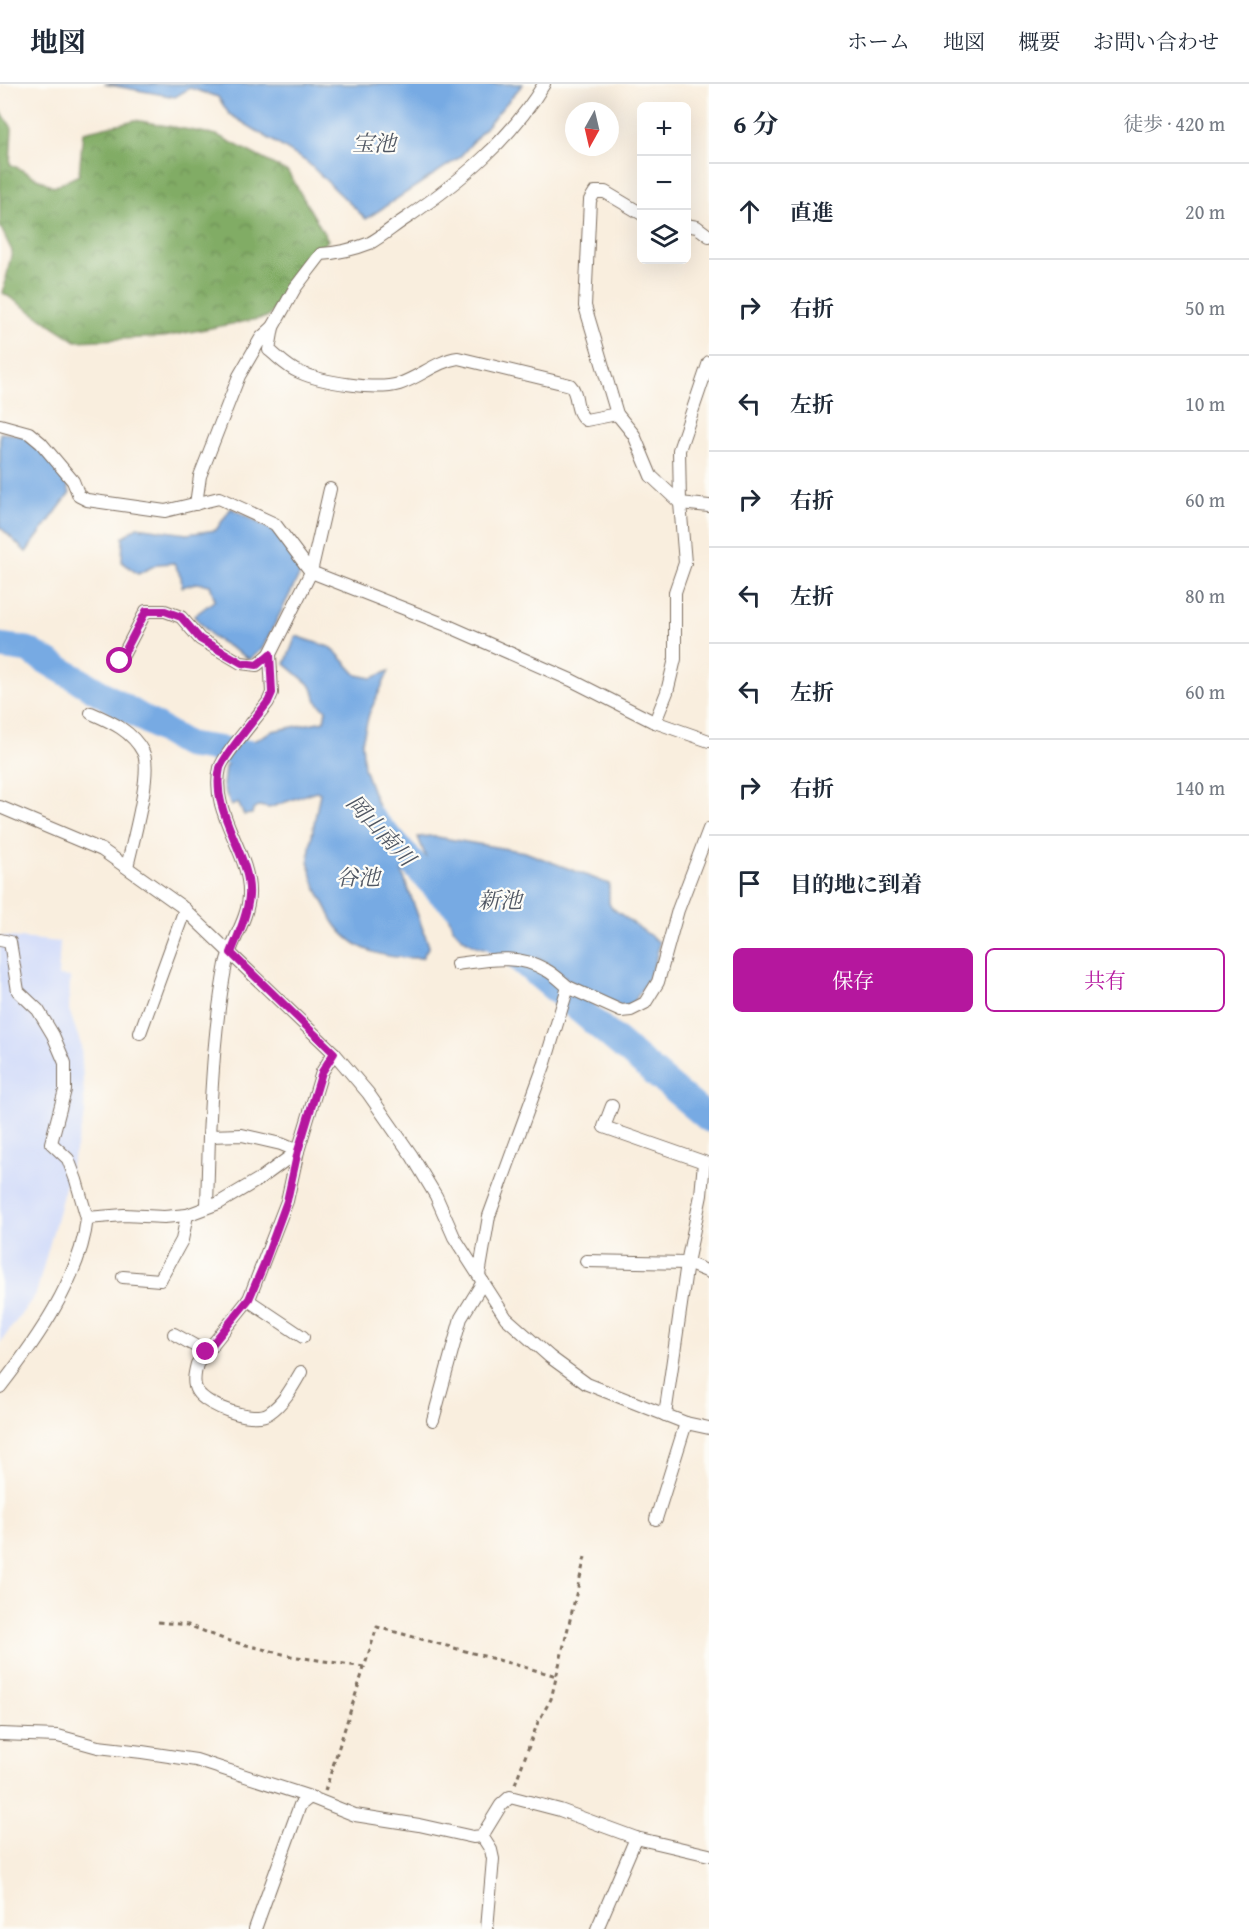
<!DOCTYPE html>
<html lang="ja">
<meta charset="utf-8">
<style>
:root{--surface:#fff;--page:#f6f6f7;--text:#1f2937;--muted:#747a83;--line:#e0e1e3;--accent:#b5179e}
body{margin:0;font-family:"Gentium Book Plus","Noto Serif JP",serif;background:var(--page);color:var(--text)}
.controls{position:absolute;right:18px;top:18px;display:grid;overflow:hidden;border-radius:9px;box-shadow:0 6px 24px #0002}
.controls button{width:54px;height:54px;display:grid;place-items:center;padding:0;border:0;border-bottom:2px solid var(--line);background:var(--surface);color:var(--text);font:30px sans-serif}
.compass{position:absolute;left:565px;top:18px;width:54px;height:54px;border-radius:50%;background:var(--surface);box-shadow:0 6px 24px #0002;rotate:188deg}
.stop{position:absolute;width:18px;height:18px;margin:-14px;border:4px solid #b5179e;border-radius:50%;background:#fff}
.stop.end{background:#b5179e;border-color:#fff;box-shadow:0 2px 6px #0008}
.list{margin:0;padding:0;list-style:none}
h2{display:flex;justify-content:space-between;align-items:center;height:78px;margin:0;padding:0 24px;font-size:26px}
h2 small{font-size:20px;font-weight:400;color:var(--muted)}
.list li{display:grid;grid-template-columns:39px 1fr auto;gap:18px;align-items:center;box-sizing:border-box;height:96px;padding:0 24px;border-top:2px solid var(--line)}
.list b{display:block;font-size:22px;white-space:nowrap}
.list em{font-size:20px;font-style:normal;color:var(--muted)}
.actions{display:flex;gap:12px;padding:18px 24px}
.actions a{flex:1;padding:14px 0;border:2px solid var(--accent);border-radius:9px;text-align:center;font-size:21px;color:var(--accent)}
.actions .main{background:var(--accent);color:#fff}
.icon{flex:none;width:33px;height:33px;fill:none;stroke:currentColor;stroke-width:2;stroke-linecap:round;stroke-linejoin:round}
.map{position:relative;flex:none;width:709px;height:1845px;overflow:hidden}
header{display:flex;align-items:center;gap:36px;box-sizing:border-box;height:84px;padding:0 30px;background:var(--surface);border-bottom:2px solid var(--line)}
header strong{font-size:28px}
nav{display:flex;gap:33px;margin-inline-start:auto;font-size:21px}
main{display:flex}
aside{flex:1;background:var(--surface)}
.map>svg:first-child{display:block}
</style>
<header>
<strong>地図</strong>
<nav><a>ホーム</a><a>地図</a><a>概要</a><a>お問い合わせ</a></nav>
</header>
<main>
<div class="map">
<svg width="709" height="1845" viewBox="0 0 709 1845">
<defs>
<pattern id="forest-crowns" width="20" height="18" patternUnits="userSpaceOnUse" patternTransform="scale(1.5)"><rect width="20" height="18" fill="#81ac65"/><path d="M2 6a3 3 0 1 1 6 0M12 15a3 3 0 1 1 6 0" fill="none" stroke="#6b8c53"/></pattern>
</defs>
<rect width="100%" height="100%" fill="#fdfcf7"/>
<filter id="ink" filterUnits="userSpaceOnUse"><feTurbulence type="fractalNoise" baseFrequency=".0167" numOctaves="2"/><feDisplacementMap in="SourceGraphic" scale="12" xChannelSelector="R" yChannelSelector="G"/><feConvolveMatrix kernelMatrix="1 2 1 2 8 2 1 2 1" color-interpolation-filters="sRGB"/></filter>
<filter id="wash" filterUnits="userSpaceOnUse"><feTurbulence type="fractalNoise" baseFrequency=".008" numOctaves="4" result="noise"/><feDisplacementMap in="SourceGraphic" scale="24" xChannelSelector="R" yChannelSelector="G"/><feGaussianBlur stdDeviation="1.35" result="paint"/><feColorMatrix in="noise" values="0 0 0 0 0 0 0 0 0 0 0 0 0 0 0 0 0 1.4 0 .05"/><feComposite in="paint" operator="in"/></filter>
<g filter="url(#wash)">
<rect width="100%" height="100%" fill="#f9eede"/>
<path fill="#d0daf9" d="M 0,852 L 60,858 L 58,892 L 70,893 L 69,926 L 81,961 L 85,1030 L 36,1210 L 0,1259 Z"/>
<path fill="url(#forest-crowns)" stroke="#5e6b42" stroke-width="1.5" d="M 0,26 L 12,44 L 10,80 L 54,103 L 79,91 L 83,48 L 135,36 L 217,51 L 288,88 L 328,156 L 268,233 L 164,253 L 76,257 L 3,209 L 12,167 L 0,142 Z"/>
<g fill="#77aae3" stroke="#596a80" stroke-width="1.5">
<path d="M 104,0 L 523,0 L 459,74 L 366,135 L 307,78 L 229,30 L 218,13 L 190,4 L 175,13 Z"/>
<path d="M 0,349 C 8,350 17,349 24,353 C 44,363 63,389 70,409 L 26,468 L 0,443 Z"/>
<path d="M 231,424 L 275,448 L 301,488 L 262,565 L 249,575 L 214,554 L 194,532 L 215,516 L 210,501 L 196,499 L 182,503 L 181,493 L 174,479 L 158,480 L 138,490 L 122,478 L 123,453 L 137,443 L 187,450 L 216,446 Z"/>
<path d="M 296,552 L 332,564 L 357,591 L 372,594 L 389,587 L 369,630 L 362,658 L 364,684 L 429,862 L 422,874 C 388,875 353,869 333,837 C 330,832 328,826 325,821 C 317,807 309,789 309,773 C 311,752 316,730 320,709 L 316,707 L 269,724 L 259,722 L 253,726 L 252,730 L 244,731 L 238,719 L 231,722 L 223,702 L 225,683 L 244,662 L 272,647 L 324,637 L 326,626 L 318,619 L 311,602 L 285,580 Z"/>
<path d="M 431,752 L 525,768 L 609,800 L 609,819 L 611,823 L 659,858 C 657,881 645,903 631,921 L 622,923 C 606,915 588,907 572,898 C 560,891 550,879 538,873 C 506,858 480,878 453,844 L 418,753 Z"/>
</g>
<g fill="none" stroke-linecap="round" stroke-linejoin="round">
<g stroke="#77aae3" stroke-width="27">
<path d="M 0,562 L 28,566 L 188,661 L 275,673"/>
<path d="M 364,727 L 441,809 L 709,1035"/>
</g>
</g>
</g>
<g filter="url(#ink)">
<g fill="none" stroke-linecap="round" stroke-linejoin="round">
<defs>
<g id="street">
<path d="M 642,130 L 605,108 L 595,108 L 590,116 L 585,222 L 617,330 L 634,351 L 651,392 L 680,419 L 709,422"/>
<path d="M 686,141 L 697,143 L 709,152"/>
<path d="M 273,243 L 269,266 C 278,273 288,284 299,288 C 321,298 376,307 399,300 C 420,293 437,277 458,274 L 570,301 C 580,311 573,327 586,336 L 617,330"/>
<path d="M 0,341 L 29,349 L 41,359 L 73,397 L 79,412 L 87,416 L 165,427 L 219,414 L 275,440 L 311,488 L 446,541 L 571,596 L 652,637 L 709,657"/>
<path d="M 196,420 L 200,392 L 239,292 L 261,254 L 273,243 L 295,204 L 321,170 C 336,169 355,165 370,159 C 383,152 395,141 408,133 C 460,97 511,56 544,0"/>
<path d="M 120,577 L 146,527 L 165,527 L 181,533 L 200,555 L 241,579 L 257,581 L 270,570"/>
<path d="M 91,629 C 112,638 132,647 143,668 C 153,687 132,760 127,783"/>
<path d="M 655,638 L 667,608 L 675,575 L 675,508 L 685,479 L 680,419 L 679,366 L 709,278"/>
<path d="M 0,723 L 102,766 L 181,822 L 334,969 L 368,1009 L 412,1072 L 436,1112 L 454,1153 L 506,1234 L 550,1273 L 587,1300 L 686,1339 L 709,1344"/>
<path d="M 0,856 L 10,858 L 18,907 L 38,926 L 53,951 L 65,979 L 65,1006 L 51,1059 L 68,1075 L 76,1096 L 87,1134 L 124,1131 L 164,1133 L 187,1131 L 219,1119 L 261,1094 L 298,1067 L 322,988 L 334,969"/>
<path d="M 457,880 C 487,876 518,869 546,886 C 554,890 561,897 568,903"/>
<path d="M 140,949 L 185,825"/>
<path d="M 612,1022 L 604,1043 L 704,1078 L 701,1111 L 687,1179 L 665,1331"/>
<path d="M 207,1122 L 209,1052"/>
<path d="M 586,1177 L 687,1179 L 709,1188"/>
<path d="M 479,1191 L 489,1132 L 545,979 L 568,903 L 621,927 L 631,926 L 645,919 L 658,898 L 678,826 L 709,745"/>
<path d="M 123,1193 L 160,1196 L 182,1156 L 187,1131"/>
<path d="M 248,1216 L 303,1253"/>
<path d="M 174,1250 L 206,1268"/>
<path d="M 301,1288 C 293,1302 284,1319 269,1329 C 254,1339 207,1323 197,1307 C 192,1299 195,1288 197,1280 L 249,1215 L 287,1117 L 298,1067 L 281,1060 L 242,1051 L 209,1052 C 212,994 215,937 226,880 C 231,857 248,836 249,811 C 251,768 209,729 220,684 C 223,672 259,631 268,618 L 272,609 L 270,570 L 311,488 L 330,405"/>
<path d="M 0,1303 C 36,1257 81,1193 87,1134"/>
<path d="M 433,1336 L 461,1234 L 483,1198"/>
<path d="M 656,1435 L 686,1339"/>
<path d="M 0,1650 L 58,1652 L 98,1663 L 142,1668 L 196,1676 L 310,1713"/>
<path d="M 482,1752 L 491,1766 L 493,1775 L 487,1845"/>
<path d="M 255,1845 L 300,1721 L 310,1713 L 355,1731 L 419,1741 L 473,1753 L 482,1752 L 501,1721 L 510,1713 L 560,1726 L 636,1754 L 709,1771"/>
<path d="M 597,1845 L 636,1754"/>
</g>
</defs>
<use href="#street" stroke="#7e6f61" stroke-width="14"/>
<g stroke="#7e6f61" stroke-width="3" stroke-dasharray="4.5 4.5" stroke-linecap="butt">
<path d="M 158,1538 L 188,1541 L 226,1556 L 291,1572 L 364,1583"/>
<path d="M 515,1700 L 538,1638 L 551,1615 L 585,1473"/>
<path d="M 325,1707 L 377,1543 L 557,1592"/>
</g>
<use href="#street" stroke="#fff" stroke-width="12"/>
</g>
</g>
<g fill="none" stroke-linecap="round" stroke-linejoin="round" filter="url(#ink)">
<path stroke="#b5179e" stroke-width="8" d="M 120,577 L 146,527 L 165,527 L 181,533 L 200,555 L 242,579 L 257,581 L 270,570 L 272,609 L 268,618 C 259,630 223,673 220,684 C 210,729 252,772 249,812 C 247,832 238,851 231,869 L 334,969 L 322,988 L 298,1067 L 287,1117 L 264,1180 L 249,1215 L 206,1268"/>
</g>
<g text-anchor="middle" stroke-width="4.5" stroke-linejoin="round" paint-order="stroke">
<g font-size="22" font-style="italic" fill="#505763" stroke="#fdfcf7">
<text x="374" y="67">宝池</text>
<text transform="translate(381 746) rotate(47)" y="8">岡山南川</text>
<text x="358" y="801">谷池</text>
<text x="500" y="824">新池</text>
</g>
</g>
</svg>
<div class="controls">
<button>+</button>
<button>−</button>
<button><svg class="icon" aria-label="layers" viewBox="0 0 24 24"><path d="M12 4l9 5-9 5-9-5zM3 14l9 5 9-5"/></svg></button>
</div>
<svg class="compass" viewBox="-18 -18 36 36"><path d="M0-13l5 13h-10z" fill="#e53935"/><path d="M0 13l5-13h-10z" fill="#747a83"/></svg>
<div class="stop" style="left:120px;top:577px"></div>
<div class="stop end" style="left:206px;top:1268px"></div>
</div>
<aside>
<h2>6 分<small>徒歩 · 420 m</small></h2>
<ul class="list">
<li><svg class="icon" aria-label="ahead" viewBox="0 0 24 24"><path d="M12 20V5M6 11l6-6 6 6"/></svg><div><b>直進</b></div><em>20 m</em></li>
<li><svg class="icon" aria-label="right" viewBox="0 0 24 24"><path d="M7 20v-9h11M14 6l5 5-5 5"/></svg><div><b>右折</b></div><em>50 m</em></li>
<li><svg class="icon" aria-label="left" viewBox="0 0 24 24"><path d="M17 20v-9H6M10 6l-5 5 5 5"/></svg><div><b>左折</b></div><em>10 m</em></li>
<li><svg class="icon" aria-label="right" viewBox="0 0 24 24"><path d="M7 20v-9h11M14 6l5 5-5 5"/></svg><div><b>右折</b></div><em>60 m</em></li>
<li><svg class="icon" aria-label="left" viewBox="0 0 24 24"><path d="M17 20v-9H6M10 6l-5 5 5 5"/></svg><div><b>左折</b></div><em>80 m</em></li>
<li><svg class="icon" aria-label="left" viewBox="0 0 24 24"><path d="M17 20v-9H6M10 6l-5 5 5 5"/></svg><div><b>左折</b></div><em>60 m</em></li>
<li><svg class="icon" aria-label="right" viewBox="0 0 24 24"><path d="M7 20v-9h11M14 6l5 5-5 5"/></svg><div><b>右折</b></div><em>140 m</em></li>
<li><svg class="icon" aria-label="arrive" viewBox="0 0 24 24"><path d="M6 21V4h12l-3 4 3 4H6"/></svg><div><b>目的地に到着</b></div></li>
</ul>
<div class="actions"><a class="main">保存</a><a>共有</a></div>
</aside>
</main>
